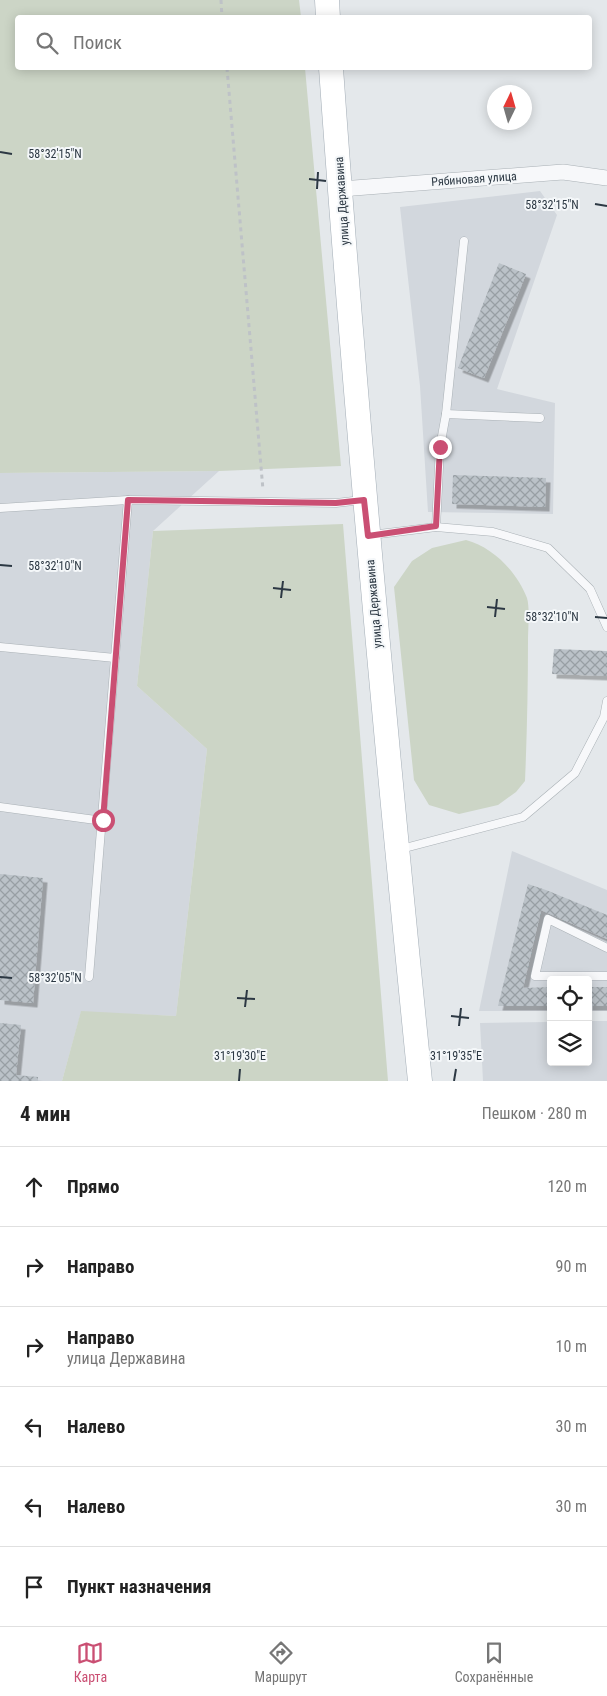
<!DOCTYPE html>
<html lang="ru">
<meta charset="utf-8">
<style>
:root{--surface:#fff;--page:#f2f2f2;--text:#222;--muted:#767676;--line:#e0e0e0;--accent:#ca4f73}
body{margin:0;font-family:"Roboto Condensed",sans-serif;background:var(--page);color:var(--text)}
.controls{position:absolute;right:15px;bottom:15px;display:grid;overflow:hidden;border-radius:5px;box-shadow:0 2px 12px #0003}
.controls button{width:45px;height:45px;display:grid;place-items:center;padding:0;border:0;border-bottom:1px solid var(--line);background:var(--surface);color:var(--text);font:25px sans-serif}
.compass{position:absolute;left:487px;top:85px;width:45px;height:45px;border-radius:50%;background:var(--surface);box-shadow:0 2px 12px #0003;rotate:5deg}
.stop{position:absolute;width:15px;height:15px;margin:-11px;border:4px solid #ca4f73;border-radius:50%;background:#fff}
.stop.end{background:#ca4f73;border-color:#fff;box-shadow:0 1px 5px #0008}
.list{margin:0;padding:0;list-style:none}
h2{display:flex;justify-content:space-between;align-items:center;height:65px;margin:0;padding:0 20px;font-size:21px}
h2 small{font-size:16px;font-weight:400;color:var(--muted)}
.list li{display:grid;grid-template-columns:32px 1fr auto;gap:15px;align-items:center;box-sizing:border-box;height:80px;padding:0 20px;border-top:1px solid var(--line)}
.list b{display:block;font-size:19px;white-space:nowrap}
.list p{margin:0;font-size:16px;white-space:nowrap;color:var(--muted)}
.list em{font-size:16px;font-style:normal;color:var(--muted)}
.icon{flex:none;width:28px;height:28px;fill:none;stroke:currentColor;stroke-width:2;stroke-linecap:round;stroke-linejoin:round}
.map{position:relative;flex:none;width:607px;height:1081px;overflow:hidden}
.search{position:absolute;background:var(--surface);box-shadow:0 2px 12px #0003;left:15px;right:15px;top:15px;height:55px;display:flex;align-items:center;gap:12px;box-sizing:border-box;padding:0 18px;border-radius:5px;color:var(--muted);font-size:19px}
.sheet{height:545px;background:var(--surface)}
nav{display:flex;justify-content:space-around;align-items:center;box-sizing:border-box;height:70px;border-top:1px solid var(--line);background:var(--surface);font-size:14px;color:var(--muted)}
nav a{display:grid;justify-items:center;gap:2px}
nav .on{color:var(--accent)}
.map>svg:first-child{display:block}
</style>
<div class="map">
<svg width="607" height="1081" viewBox="0 0 607 1081">
<defs>
<pattern id="building-cross-hatch" width="8" height="8" patternUnits="userSpaceOnUse" patternTransform="scale(1.25)"><rect width="8" height="8" fill="#bbc2c8"/><path d="M0 0l8 8M0 8l8-8" fill="none" stroke="#989fa4"/></pattern>
<filter id="shadow"><feDropShadow dx="4.5" dy="4.5" stdDeviation="0" flood-color="#0004"/></filter>
</defs>
<rect width="100%" height="100%" fill="#e4e8eb"/>
<g fill="#d2d7dd">
<path d="M 540,191 L 557,215 L 497,389 L 555,403 L 553,514 L 428,512 L 420,386 L 400,207 Z"/>
<path d="M 219,471 L 153,531 L 137,686 L 207,749 L 176,1016 L 81,1012 L 62,1081 L 0,1081 L 0,473 Z"/>
<path d="M 512,851 L 607,890 L 607,1011 L 588,1011 L 588,980 L 551,980 L 551,1011 L 479,1011 Z"/>
<path d="M 588,1021 L 607,1021 L 607,1081 L 483,1081 L 480,1023 L 551,1022 L 551,1062 L 588,1062 Z"/>
</g>
<g fill="#ccd5c6">
<path d="M 0,0 L 299,0 L 301,17 L 18,18 L 18,68 L 305,68 L 341,466 L 219,471 L 0,473 Z"/>
<path d="M 343,524 L 388,1081 L 62,1081 L 81,1011 L 176,1016 L 207,749 L 137,686 L 153,531 Z"/>
<path d="M 466,540 C 493,547 517,572 527,598 C 530,608 528,629 528,640 C 528,687 527,734 525,781 L 516,792 L 498,805 L 459,814 L 429,805 L 414,780 L 394,587 L 412,561 L 432,548 Z"/>
</g>
<g fill="url(#building-cross-hatch)" filter="url(#shadow)">
<path d="M 499,263 L 526,274 L 484,378 L 458,368 Z"/>
<path d="M 453,475 L 546,478 L 545,507 L 452,504 Z"/>
<path d="M 554,649 L 607,651 L 607,676 L 552,674 Z"/>
<path d="M 0,874 L 43,878 L 33,1003 L 0,1000 Z"/>
<path d="M 528,884 L 546,890 L 607,915 L 607,939 L 541,910 L 523,988 L 551,987 L 551,1006 L 498,1006 Z"/>
<rect x="588" y="987" width="19" height="19"/>
<path d="M 0,1023 L 21,1025 L 16,1075 L 38,1077 L 38,1081 L 0,1081 Z"/>
</g>
<g fill="none" stroke-linecap="round" stroke-linejoin="round">
<defs>
<g id="service">
<path d="M 446,414 L 464,241"/>
<path d="M 0,508 L 128,500 L 336,503 L 362,500"/>
<path d="M 436,527 L 440,447 L 446,414 L 540,418"/>
<path d="M 371,535 L 436,527 L 493,532 L 548,548 L 590,589 L 607,627"/>
<path d="M 0,647 L 115,658 L 128,500"/>
<path d="M 0,807 L 103,821"/>
<path d="M 401,849 L 523,817 L 575,773 L 604,717 L 607,701"/>
<path d="M 607,948 L 548,919 L 535,976 L 607,976"/>
<path d="M 89,977 L 115,658"/>
</g>
<path id="minor" d="M 341,189 L 563,172 L 607,178"/>
<g id="primary">
<path d="M 327,0 L 328,18"/>
<path d="M 331,68 C 355,406 386,744 420,1081"/>
</g>
</defs>
<use href="#service" stroke="#a9b0b5" stroke-width="9"/>
<use href="#minor" stroke="#a9b0b5" stroke-width="16"/>
<use href="#primary" stroke="#a4aeb7" stroke-width="25"/>
<g stroke="#bec2c7" stroke-width="3" stroke-dasharray="4 4" stroke-linecap="butt">
<path d="M 221,0 L 222,18"/>
<path d="M 227,68 L 263,490"/>
</g>
<use href="#service" stroke="#f7f8fa" stroke-width="8"/>
<use href="#minor" stroke="#f7f8fa" stroke-width="15"/>
<use href="#primary" stroke="#fff" stroke-width="24"/>
</g>
<g fill="none" stroke-linecap="round" stroke-linejoin="round">
<path stroke="#ca4f73" stroke-width="6" d="M 103,820 L 128,500 L 336,503 L 364,500 L 368,536 L 436,526 L 440,447"/>
</g>
<path fill="none" stroke="#2c3843" stroke-width="2" d="M 0,152 L 12,154M 309,179 L 326,181M 317,189 L 318,172M 595,204 L 607,206M 0,565 L 12,566M 273,588 L 291,590M 281,598 L 283,581M 487,607 L 505,609M 495,617 L 497,599M 595,617 L 607,618M 0,977 L 12,978M 237,998 L 255,999M 245,1007 L 247,990M 451,1016 L 469,1018M 459,1026 L 461,1008M 239,1081 L 240,1069M 454,1081 L 456,1069"/>
<g text-anchor="middle" stroke-width="4" stroke-linejoin="round" paint-order="stroke">
<g font-size="12" fill="#2c3843" stroke="#f4f7f9">
<text transform="translate(474 179) rotate(-4)" y="4">Рябиновая улица</text>
<text transform="translate(342 201) rotate(-94)" y="4">улица Державина</text>
<text transform="translate(374 604) rotate(-95)" y="4">улица Державина</text>
</g>
</g>
<g font-size="12" text-anchor="middle" fill="#2c3843" stroke="#f4f7f9" stroke-width="4" stroke-linejoin="round" paint-order="stroke">
<text x="55" y="158">58°32'15"N</text>
<text x="552" y="209">58°32'15"N</text>
<text x="55" y="570">58°32'10"N</text>
<text x="552" y="621">58°32'10"N</text>
<text x="55" y="982">58°32'05"N</text>
<text x="240" y="1060">31°19'30"E</text>
<text x="456" y="1060">31°19'35"E</text>
</g>
</svg>
<div class="controls">
<button><svg class="icon" aria-label="locate" viewBox="0 0 24 24"><circle cx="12" cy="12" r="6"/><path d="M12 2v4M12 18v4M2 12h4M18 12h4"/></svg></button>
<button><svg class="icon" aria-label="layers" viewBox="0 0 24 24"><path d="M12 4l9 5-9 5-9-5zM3 14l9 5 9-5"/></svg></button>
</div>
<svg class="compass" viewBox="-18 -18 36 36"><path d="M0-13l5 13h-10z" fill="#e53935"/><path d="M0 13l5-13h-10z" fill="#767676"/></svg>
<div class="stop" style="left:103px;top:820px"></div>
<div class="stop end" style="left:440px;top:447px"></div>
<div class="search"><svg class="icon" aria-label="search" viewBox="0 0 24 24"><circle cx="10" cy="10" r="6"/><path d="M15 15l6 6"/></svg>Поиск</div>
</div>
<section class="sheet">
<h2>4 мин<small>Пешком · 280 m</small></h2>
<ul class="list">
<li><svg class="icon" aria-label="ahead" viewBox="0 0 24 24"><path d="M12 20V5M6 11l6-6 6 6"/></svg><div><b>Прямо</b></div><em>120 m</em></li>
<li><svg class="icon" aria-label="right" viewBox="0 0 24 24"><path d="M7 20v-9h11M14 6l5 5-5 5"/></svg><div><b>Направо</b></div><em>90 m</em></li>
<li><svg class="icon" aria-label="right" viewBox="0 0 24 24"><path d="M7 20v-9h11M14 6l5 5-5 5"/></svg><div><b>Направо</b><p>улица Державина</p></div><em>10 m</em></li>
<li><svg class="icon" aria-label="left" viewBox="0 0 24 24"><path d="M17 20v-9H6M10 6l-5 5 5 5"/></svg><div><b>Налево</b></div><em>30 m</em></li>
<li><svg class="icon" aria-label="left" viewBox="0 0 24 24"><path d="M17 20v-9H6M10 6l-5 5 5 5"/></svg><div><b>Налево</b></div><em>30 m</em></li>
<li><svg class="icon" aria-label="arrive" viewBox="0 0 24 24"><path d="M6 21V4h12l-3 4 3 4H6"/></svg><div><b>Пункт назначения</b></div></li>
</ul>
</section>
<nav>
<a class="on"><svg class="icon" aria-label="map" viewBox="0 0 24 24"><path d="M3 6l6-2 6 2 6-2v14l-6 2-6-2-6 2zM9 4v14M15 6v14"/></svg>Карта</a>
<a><svg class="icon" aria-label="directions" viewBox="0 0 24 24"><path d="M12 3l9 9-9 9-9-9zM9 14v-3h6M13 9l2 2-2 2"/></svg>Маршрут</a>
<a><svg class="icon" aria-label="saved" viewBox="0 0 24 24"><path d="M7 4h10v16l-5-4-5 4z"/></svg>Сохранённые</a>
</nav>
